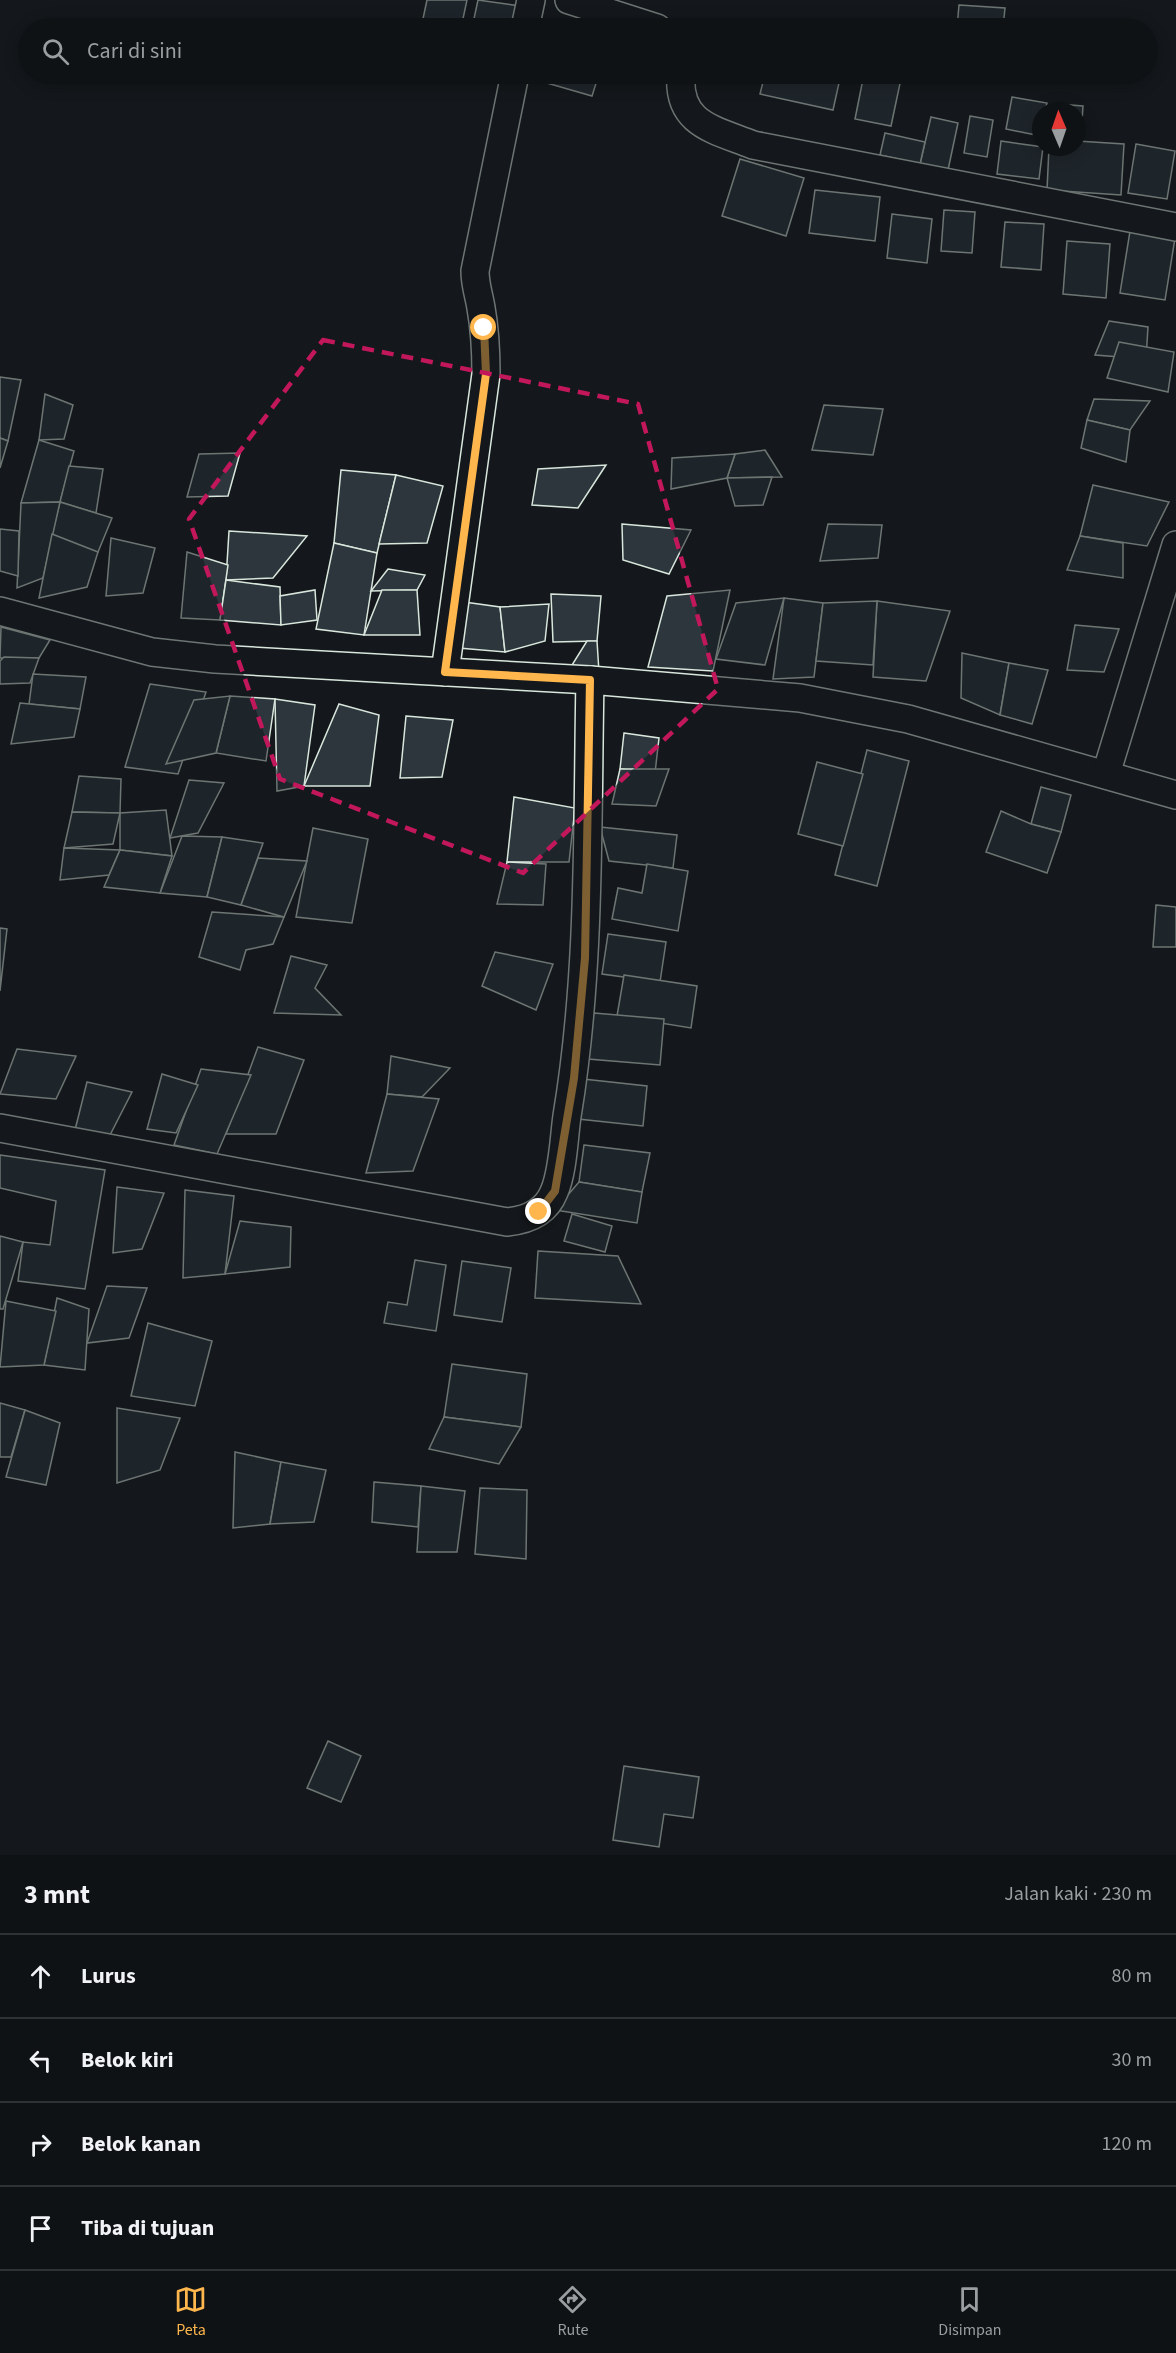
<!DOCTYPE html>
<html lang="id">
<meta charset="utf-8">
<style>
:root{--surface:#0f1215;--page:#1d2022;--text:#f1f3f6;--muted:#9b9ea0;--line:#2f3234;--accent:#ffb74d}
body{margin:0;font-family:"Source Sans 3",sans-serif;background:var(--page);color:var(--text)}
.compass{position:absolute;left:1032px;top:102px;width:54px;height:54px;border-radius:50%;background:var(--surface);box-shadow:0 3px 15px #0003;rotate:358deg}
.stop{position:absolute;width:18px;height:18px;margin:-14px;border:4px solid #ffb74d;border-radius:50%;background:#fff}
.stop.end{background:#ffb74d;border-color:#fff;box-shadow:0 2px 6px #0008}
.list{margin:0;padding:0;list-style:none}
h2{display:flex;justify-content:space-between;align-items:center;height:78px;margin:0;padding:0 24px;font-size:26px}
h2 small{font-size:20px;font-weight:400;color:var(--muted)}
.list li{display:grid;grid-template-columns:39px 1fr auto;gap:18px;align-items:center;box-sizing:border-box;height:84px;padding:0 24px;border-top:2px solid var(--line)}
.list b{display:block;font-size:22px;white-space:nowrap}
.list em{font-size:20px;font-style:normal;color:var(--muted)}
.icon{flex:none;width:33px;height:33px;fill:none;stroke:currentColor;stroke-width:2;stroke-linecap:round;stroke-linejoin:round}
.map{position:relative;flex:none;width:1176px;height:1855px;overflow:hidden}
.search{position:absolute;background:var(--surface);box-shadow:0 3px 15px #0003;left:18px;right:18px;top:18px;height:66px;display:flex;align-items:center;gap:15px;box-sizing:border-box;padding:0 21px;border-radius:33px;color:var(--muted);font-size:22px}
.sheet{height:414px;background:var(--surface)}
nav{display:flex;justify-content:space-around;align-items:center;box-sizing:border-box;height:84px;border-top:2px solid var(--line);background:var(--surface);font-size:16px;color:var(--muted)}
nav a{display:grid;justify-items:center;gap:3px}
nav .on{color:var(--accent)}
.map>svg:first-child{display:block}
</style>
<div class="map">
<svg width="1176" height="1855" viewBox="0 0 1176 1855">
<rect width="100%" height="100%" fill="#14181c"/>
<g fill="#2c363c" stroke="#d8e6dc" stroke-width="1.5">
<path d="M 427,0 L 467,0 L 461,28 L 421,28 Z"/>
<path d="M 478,0 L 520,6 L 515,28 L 472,28 Z"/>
<path d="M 959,5 L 1005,8 L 1003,28 L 957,28 Z"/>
<path d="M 527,74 L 599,74 L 592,96 L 526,77 Z"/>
<path d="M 765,74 L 841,74 L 833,110 L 760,94 Z"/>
<path d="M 864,74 L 902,74 L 891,126 L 855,119 Z"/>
<path d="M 1012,97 L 1047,103 L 1045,111 L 1041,111 L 1041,136 L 1006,129 Z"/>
<path d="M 1057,104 L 1083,106 L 1081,137 L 1077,136 L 1077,111 L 1057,111 Z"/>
<path d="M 970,116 L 993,120 L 987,157 L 964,153 Z"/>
<path d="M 931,117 L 958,123 L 948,170 L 920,164 Z"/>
<path d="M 885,133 L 925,142 L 920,164 L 880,155 Z"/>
<path d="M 1001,141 L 1043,147 L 1039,179 L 997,174 Z"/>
<path d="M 1077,141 L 1124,144 L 1121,195 L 1047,190 L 1049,147 L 1077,147 Z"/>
<path d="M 1136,144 L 1175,151 L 1167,199 L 1128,193 Z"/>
<path d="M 740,159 L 804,178 L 786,236 L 722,216 Z"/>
<path d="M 815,190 L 880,197 L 875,241 L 809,233 Z"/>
<path d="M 944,210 L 975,212 L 972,253 L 941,251 Z"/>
<path d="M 892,214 L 932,219 L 927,263 L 887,258 Z"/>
<path d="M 1005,222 L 1044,224 L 1041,270 L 1001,267 Z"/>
<path d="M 1131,225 L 1176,232 L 1165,300 L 1120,293 Z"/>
<path d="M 1067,241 L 1110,244 L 1106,298 L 1063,294 Z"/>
<path d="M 1109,321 L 1148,327 L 1146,359 L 1095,355 Z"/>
<path d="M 1119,342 L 1174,352 L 1168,392 L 1107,378 Z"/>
<path d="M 0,377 L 21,380 L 8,441 L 0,438 Z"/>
<path d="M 45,394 L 73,405 L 64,439 L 39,440 Z"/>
<path d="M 1094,399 L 1150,401 L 1130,430 L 1087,420 Z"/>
<path d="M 824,405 L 883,409 L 873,455 L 812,450 Z"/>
<path d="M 1087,420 L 1130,430 L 1126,462 L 1081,448 Z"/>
<path d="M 0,438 L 8,441 L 0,468 Z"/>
<path d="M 39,440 L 74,451 L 60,502 L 21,503 Z"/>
<path d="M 765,450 L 782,477 L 727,478 L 735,454 Z"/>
<path d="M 240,453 L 228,496 L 187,497 L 199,454 Z"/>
<path d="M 735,454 L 727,478 L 671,489 L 672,458 Z"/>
<path d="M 606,465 L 578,508 L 532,505 L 538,469 Z"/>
<path d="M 69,466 L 103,469 L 96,513 L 60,502 Z"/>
<path d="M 341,470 L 396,475 L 377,553 L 334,543 Z"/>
<path d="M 396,475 L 443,486 L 427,543 L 379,544 Z"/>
<path d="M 772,477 L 763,505 L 735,506 L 727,478 Z"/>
<path d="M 1093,485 L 1169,502 L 1147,546 L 1080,536 Z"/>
<path d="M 60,502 L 112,518 L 98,552 L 49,546 Z"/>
<path d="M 60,502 L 43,578 L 17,588 L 21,503 Z"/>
<path d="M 622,524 L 691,530 L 669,574 L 623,560 Z"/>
<path d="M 828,524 L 882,525 L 878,558 L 820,561 Z"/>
<path d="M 0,529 L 19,531 L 18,576 L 0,571 Z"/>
<path d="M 229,531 L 307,536 L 273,578 L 226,580 Z"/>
<path d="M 52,534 L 98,552 L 87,587 L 39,598 Z"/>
<path d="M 1080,536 L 1123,543 L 1123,578 L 1067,570 Z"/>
<path d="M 111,538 L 155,548 L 143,593 L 106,596 Z"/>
<path d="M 334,543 L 377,553 L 364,635 L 316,629 Z"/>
<path d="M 187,552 L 228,565 L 220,620 L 181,618 Z"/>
<path d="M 388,569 L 425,575 L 417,590 L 371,591 Z"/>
<path d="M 226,580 L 280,587 L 281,625 L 220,620 Z"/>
<path d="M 315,590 L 317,620 L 281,625 L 280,596 Z"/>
<path d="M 382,590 L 417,590 L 420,635 L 364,635 Z"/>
<path d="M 730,590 L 713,671 L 648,667 L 667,596 Z"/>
<path d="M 551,594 L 601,596 L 597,641 L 553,642 Z"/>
<path d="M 784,598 L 823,603 L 814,677 L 773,679 Z"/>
<path d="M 784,598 L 765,665 L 716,659 L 736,603 Z"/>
<path d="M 457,601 L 500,607 L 505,652 L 447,647 Z"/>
<path d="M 877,601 L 950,611 L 926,681 L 873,677 Z"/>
<path d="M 877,601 L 873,665 L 816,661 L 823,603 Z"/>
<path d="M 549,604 L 545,641 L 505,652 L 500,607 Z"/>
<path d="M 1075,625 L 1119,629 L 1104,672 L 1067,670 Z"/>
<path d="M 1,627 L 50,640 L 39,658 L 0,658 Z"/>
<path d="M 587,641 L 597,641 L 599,672 L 572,665 Z"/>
<path d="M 962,653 L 1009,663 L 1000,715 L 961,698 Z"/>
<path d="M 4,657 L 39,658 L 30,683 L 0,684 L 0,661 Z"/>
<path d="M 1009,663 L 1048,670 L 1032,724 L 1000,715 Z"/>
<path d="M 33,674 L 86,677 L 80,709 L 29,704 Z"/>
<path d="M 150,684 L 206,692 L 178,774 L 125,767 Z"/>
<path d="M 230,696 L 275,699 L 266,761 L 216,753 Z"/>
<path d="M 230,696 L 216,753 L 166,764 L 194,700 Z"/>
<path d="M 275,699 L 315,705 L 304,786 L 277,791 Z"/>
<path d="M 20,703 L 80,709 L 74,737 L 11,744 Z"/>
<path d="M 339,704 L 379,715 L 370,786 L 304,786 Z"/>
<path d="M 406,716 L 453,720 L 442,777 L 400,778 Z"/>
<path d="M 624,733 L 659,738 L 655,773 L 620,769 Z"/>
<path d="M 867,750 L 909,761 L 877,886 L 835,875 Z"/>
<path d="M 817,762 L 863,774 L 843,846 L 798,834 Z"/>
<path d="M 620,769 L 669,769 L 656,806 L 612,804 Z"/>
<path d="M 79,776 L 121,779 L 120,813 L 72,812 Z"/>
<path d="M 189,780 L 224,783 L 198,833 L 170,838 Z"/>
<path d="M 1041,787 L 1071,795 L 1061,832 L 1031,824 Z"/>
<path d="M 514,797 L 575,808 L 569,862 L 507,862 Z"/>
<path d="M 166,810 L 172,856 L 120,850 L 120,813 Z"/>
<path d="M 1001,811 L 1031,824 L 1061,832 L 1047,873 L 986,852 Z"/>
<path d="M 72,812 L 120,813 L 113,844 L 64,848 Z"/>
<path d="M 600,827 L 677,835 L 673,868 L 609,861 Z"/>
<path d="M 313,828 L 368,839 L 352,923 L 296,917 Z"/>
<path d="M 182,836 L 222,837 L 207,897 L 160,893 Z"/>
<path d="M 222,837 L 263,843 L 241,905 L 207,897 Z"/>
<path d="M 64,848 L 120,850 L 109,875 L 60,880 Z"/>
<path d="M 120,850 L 172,856 L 160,893 L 104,887 Z"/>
<path d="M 258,858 L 307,861 L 284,917 L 241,905 Z"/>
<path d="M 507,862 L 546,864 L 543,905 L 497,904 Z"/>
<path d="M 647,864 L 688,871 L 678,931 L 612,919 L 618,888 L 642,893 Z"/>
<path d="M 1156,905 L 1176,907 L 1176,947 L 1153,947 Z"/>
<path d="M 212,912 L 284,917 L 273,944 L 246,950 L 240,970 L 199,957 Z"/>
<path d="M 0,928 L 7,929 L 0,991 Z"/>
<path d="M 608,934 L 666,942 L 660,982 L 602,974 Z"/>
<path d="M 495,952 L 553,964 L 536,1010 L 482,986 Z"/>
<path d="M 291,956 L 327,965 L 315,988 L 341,1015 L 274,1013 Z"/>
<path d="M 624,975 L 697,986 L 691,1028 L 617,1016 Z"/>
<path d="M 594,1013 L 664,1019 L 660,1065 L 576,1058 Z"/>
<path d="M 258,1047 L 304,1060 L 276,1134 L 226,1134 Z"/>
<path d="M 17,1049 L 76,1056 L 56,1099 L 0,1094 Z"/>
<path d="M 391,1056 L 450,1068 L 422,1097 L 387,1094 Z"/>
<path d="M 201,1069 L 251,1075 L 217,1154 L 174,1145 Z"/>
<path d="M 162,1074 L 198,1085 L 176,1133 L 147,1129 Z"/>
<path d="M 574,1078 L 647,1086 L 643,1126 L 569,1118 Z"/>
<path d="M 87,1082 L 132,1092 L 110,1135 L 75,1130 Z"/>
<path d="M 387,1094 L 439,1099 L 413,1171 L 366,1173 Z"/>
<path d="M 584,1145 L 650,1153 L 642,1192 L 579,1182 Z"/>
<path d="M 0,1155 L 105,1170 L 85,1289 L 18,1281 L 23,1242 L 50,1245 L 56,1201 L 0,1188 Z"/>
<path d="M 579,1182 L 642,1192 L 637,1223 L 555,1210 Z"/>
<path d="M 117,1187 L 164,1193 L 142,1249 L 113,1253 Z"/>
<path d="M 185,1190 L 234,1196 L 225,1274 L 183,1278 Z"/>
<path d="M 572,1214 L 612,1226 L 605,1252 L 564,1241 Z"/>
<path d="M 240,1221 L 291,1227 L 290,1267 L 225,1274 Z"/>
<path d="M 0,1236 L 23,1242 L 3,1309 L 0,1309 Z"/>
<path d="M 538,1251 L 618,1256 L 641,1304 L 535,1298 Z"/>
<path d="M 415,1260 L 446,1265 L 436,1331 L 384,1323 L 388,1302 L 407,1305 Z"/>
<path d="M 462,1261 L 511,1268 L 502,1322 L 454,1315 Z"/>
<path d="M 107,1286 L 147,1288 L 129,1338 L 87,1343 Z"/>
<path d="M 57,1298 L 89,1309 L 85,1370 L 44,1365 Z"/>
<path d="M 6,1301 L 56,1311 L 44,1365 L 0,1367 Z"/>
<path d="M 148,1323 L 212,1341 L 195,1406 L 131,1396 Z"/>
<path d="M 452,1364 L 527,1374 L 521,1427 L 444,1417 Z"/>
<path d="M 0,1403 L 25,1410 L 11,1457 L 0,1457 Z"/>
<path d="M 117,1408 L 180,1418 L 160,1470 L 117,1483 Z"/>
<path d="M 25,1410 L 60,1423 L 46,1485 L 6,1477 Z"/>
<path d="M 444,1417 L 521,1427 L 499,1464 L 429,1449 Z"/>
<path d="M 235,1452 L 281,1462 L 270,1524 L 233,1528 Z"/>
<path d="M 281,1462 L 326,1470 L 314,1522 L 270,1524 Z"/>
<path d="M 374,1482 L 421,1486 L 418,1527 L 372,1522 Z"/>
<path d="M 421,1486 L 465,1491 L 457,1552 L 417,1552 Z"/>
<path d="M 480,1488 L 527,1490 L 526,1559 L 475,1554 Z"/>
<path d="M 328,1741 L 361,1756 L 341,1802 L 307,1788 Z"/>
<path d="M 624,1766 L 699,1777 L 693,1818 L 664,1814 L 659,1847 L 613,1840 Z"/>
</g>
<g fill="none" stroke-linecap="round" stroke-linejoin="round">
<defs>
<g id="street">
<path d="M 569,0 L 657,28"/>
<path d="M 525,28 L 531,0"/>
<path d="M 681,74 C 677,124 713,129 753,145 L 1176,227"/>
<path d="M 0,611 L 152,652 L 215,659 L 590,680 L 800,698 L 908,719 L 1176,795"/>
<path d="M 445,672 L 486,374 C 486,351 485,330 481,308 C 479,295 475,285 475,271 L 515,74"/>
<path d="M 1106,774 L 1176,545"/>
<path d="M 0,1128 L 507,1222 C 528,1220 546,1212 554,1192 C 563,1172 564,1137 567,1116 C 591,972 587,825 590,680"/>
</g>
</defs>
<use href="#street" stroke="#d8e6dc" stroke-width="30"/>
<use href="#street" stroke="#14181c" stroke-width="27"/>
</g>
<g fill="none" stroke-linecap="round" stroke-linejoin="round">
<path stroke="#ffb74d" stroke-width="8" d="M 484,328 L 486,374 L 445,672 L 590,680 L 585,958 L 574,1078 L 555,1191 L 539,1212"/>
</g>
<path d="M0 0H1176V1855H0ZM 323,340 L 638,404 L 718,689 L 523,873 L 280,779 L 189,519 Z" fill="#14181c" fill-opacity=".55" fill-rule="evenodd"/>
<path fill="none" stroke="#c2185b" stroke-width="4.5" stroke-dasharray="12 8" stroke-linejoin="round" d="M 323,340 L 638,404 L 718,689 L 523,873 L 280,779 L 189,519 Z"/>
</svg>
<svg class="compass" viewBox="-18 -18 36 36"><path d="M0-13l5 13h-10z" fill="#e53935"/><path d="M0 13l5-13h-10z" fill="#9b9ea0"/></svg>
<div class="stop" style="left:484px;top:328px"></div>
<div class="stop end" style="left:539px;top:1212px"></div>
<div class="search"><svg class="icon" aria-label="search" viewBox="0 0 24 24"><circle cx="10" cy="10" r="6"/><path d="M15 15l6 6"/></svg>Cari di sini</div>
</div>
<section class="sheet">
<h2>3 mnt<small>Jalan kaki · 230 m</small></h2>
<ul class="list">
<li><svg class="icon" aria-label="ahead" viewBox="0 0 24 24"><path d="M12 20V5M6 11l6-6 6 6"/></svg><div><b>Lurus</b></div><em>80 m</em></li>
<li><svg class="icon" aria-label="left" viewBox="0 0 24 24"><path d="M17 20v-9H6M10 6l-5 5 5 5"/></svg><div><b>Belok kiri</b></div><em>30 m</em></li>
<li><svg class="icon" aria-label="right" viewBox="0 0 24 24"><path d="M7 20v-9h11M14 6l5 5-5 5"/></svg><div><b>Belok kanan</b></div><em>120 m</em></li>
<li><svg class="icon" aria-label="arrive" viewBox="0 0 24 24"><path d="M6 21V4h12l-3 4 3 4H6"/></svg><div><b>Tiba di tujuan</b></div></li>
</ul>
</section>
<nav>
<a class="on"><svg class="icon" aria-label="map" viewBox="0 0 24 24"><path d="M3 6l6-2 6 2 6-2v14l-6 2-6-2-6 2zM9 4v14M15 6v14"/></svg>Peta</a>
<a><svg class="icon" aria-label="directions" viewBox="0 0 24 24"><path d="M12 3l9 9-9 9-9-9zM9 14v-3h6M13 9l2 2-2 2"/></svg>Rute</a>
<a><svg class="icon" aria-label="saved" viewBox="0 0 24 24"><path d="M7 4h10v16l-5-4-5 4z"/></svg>Disimpan</a>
</nav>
